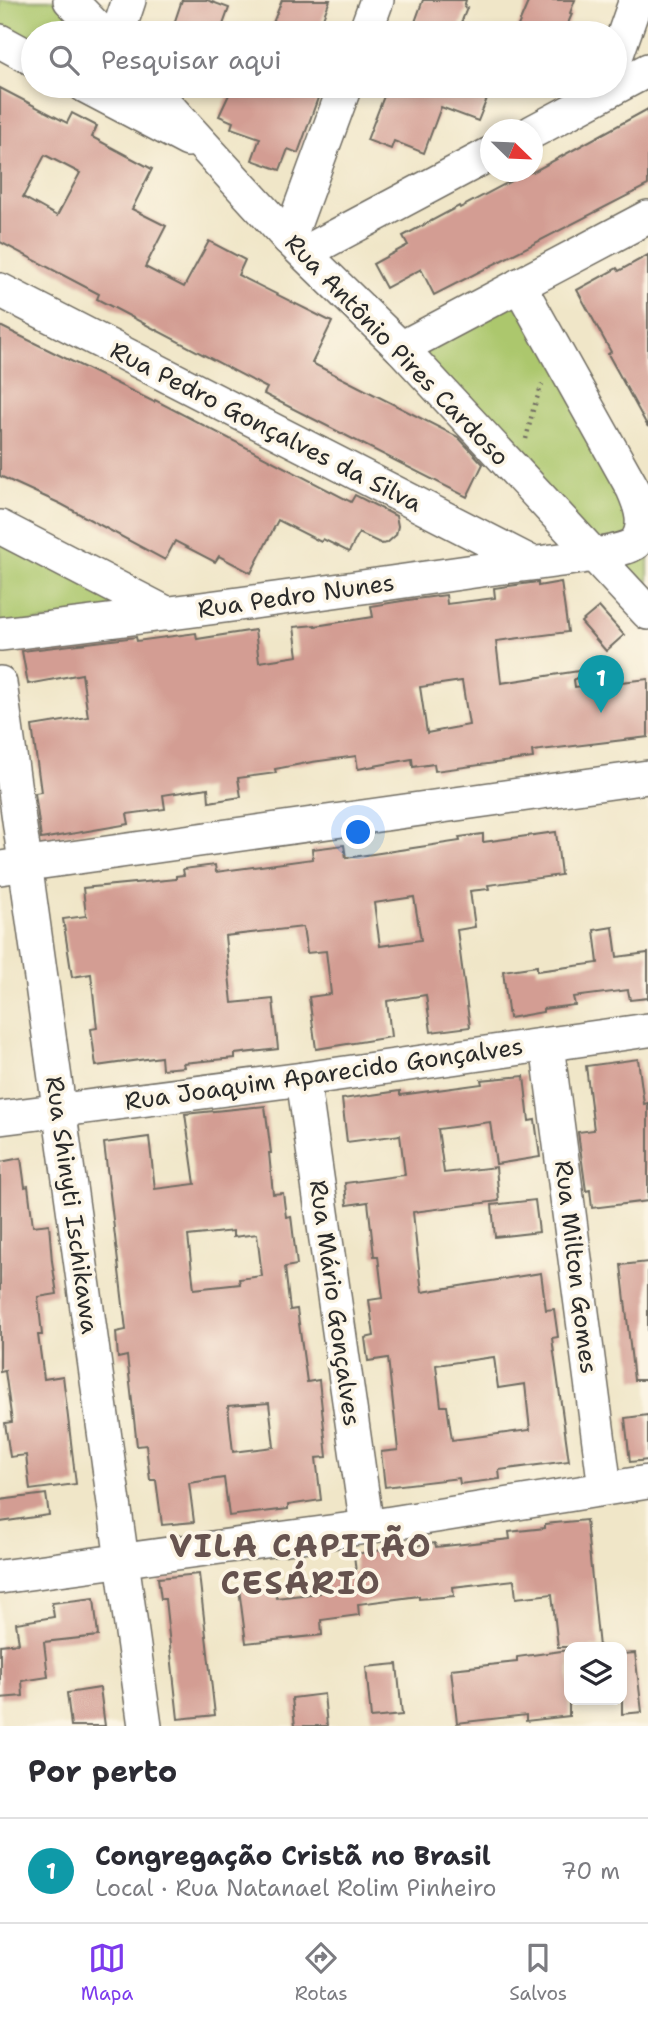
<!DOCTYPE html>
<html lang="pt">
<meta charset="utf-8">
<style>
:root{--surface:#fff;--page:#f2f2f3;--text:#2b2b33;--muted:#7c7c81;--line:#e1e1e2;--accent:#7c3aed}
body{margin:0;font-family:"Shantell Sans",sans-serif;background:var(--page);color:var(--text)}
.controls{position:absolute;right:21px;bottom:21px;display:grid;overflow:hidden;border-radius:14px;box-shadow:0 4px 10px #0003}
.controls button{width:63px;height:63px;display:grid;place-items:center;padding:0;border:0;border-bottom:2px solid var(--line);background:var(--surface);color:var(--text);font:35px sans-serif}
.compass{position:absolute;left:480px;top:119px;width:63px;height:63px;border-radius:50%;background:var(--surface);box-shadow:0 4px 10px #0003;rotate:113deg}
.you{position:absolute;left:359px;top:833px;width:24px;height:24px;margin:-18px;border:5px solid #fff;border-radius:50%;background:#1a73e8;box-shadow:0 0 0 10px #1a73e833}
.badge{display:grid;place-items:center;width:46px;height:46px;border-radius:50%;background:var(--accent);color:#fff;font-size:23px;font-weight:700}
.pin{position:absolute;translate:-50% -58px;filter:drop-shadow(0 2px 4px #0008)}
.pin::after{content:'';position:absolute;top:37px;width:24px;height:21px;background:inherit;clip-path:polygon(0 0,100% 0,50% 100%)}
.list{margin:0;padding:0;list-style:none}
h2{display:flex;justify-content:space-between;align-items:center;height:91px;margin:0;padding:0 28px;font-size:30px}
h2 small{font-size:23px;font-weight:400;color:var(--muted)}
.list li{display:grid;grid-template-columns:46px 1fr auto;gap:21px;align-items:center;box-sizing:border-box;height:105px;padding:0 28px;border-top:2px solid var(--line)}
.list b{display:block;font-size:26px;white-space:nowrap}
.list p{margin:0;font-size:23px;white-space:nowrap;color:var(--muted)}
.list em{font-size:23px;font-style:normal;color:var(--muted)}
.icon{flex:none;width:38px;height:38px;fill:none;stroke:currentColor;stroke-width:2;stroke-linecap:round;stroke-linejoin:round}
.map{position:relative;flex:none;width:648px;height:1726px;overflow:hidden}
.search{position:absolute;background:var(--surface);box-shadow:0 4px 10px #0003;left:21px;right:21px;top:21px;height:77px;display:flex;align-items:center;gap:18px;box-sizing:border-box;padding:0 24px;border-radius:38px;color:var(--muted);font-size:26px}
.sheet{height:196px;background:var(--surface)}
nav{display:flex;justify-content:space-around;align-items:center;box-sizing:border-box;height:98px;border-top:2px solid var(--line);background:var(--surface);font-size:19px;color:var(--muted)}
nav a{display:grid;justify-items:center;gap:4px}
nav .on{color:var(--accent)}
.map>svg:first-child{display:block}
</style>
<div class="map">
<svg width="648" height="1726" viewBox="0 0 648 1726">
<rect width="100%" height="100%" fill="#fcf5e5"/>
<filter id="ink" filterUnits="userSpaceOnUse"><feTurbulence type="fractalNoise" baseFrequency=".0143" numOctaves="2"/><feDisplacementMap in="SourceGraphic" scale="14" xChannelSelector="R" yChannelSelector="G"/><feConvolveMatrix kernelMatrix="1 2 1 2 8 2 1 2 1" color-interpolation-filters="sRGB"/></filter>
<filter id="wash" filterUnits="userSpaceOnUse"><feTurbulence type="fractalNoise" baseFrequency=".00686" numOctaves="4" result="noise"/><feDisplacementMap in="SourceGraphic" scale="28" xChannelSelector="R" yChannelSelector="G"/><feGaussianBlur stdDeviation="1.57" result="paint"/><feColorMatrix in="noise" values="0 0 0 0 0 0 0 0 0 0 0 0 0 0 0 0 0 1.4 0 .05"/><feComposite in="paint" operator="in"/></filter>
<g filter="url(#wash)">
<rect width="100%" height="100%" fill="#f0e6c8"/>
<g fill="#acc76d" stroke="#6c794c" stroke-width="2">
<path d="M 0,0 L 70,0 L 102,33 L 33,33 L 33,59 L 0,41 Z"/>
<path d="M 517,291 L 648,504 L 648,605 L 409,349 Z"/>
<path d="M 0,534 L 147,610 L 0,626 Z"/>
</g>
<g id="blocks">
<g fill="#d39d93" fill-rule="evenodd">
<path d="M 182,0 L 207,0 L 229,8 L 220,33 L 171,33 Z"/>
<path d="M 282,0 L 330,0 L 317,33 L 269,33 Z"/>
<path d="M 423,0 L 466,0 L 464,7 L 467,8 L 457,33 L 411,33 Z"/>
<path d="M 529,0 L 575,0 L 570,13 L 572,14 L 564,33 L 515,33 Z"/>
<path d="M 233,86 L 293,86 L 319,95 L 298,153 L 288,149 L 280,170 L 252,160 L 260,138 L 231,128 L 233,122 L 219,116 Z"/>
<path d="M 388,86 L 492,86 L 478,121 L 441,107 L 424,153 L 394,141 L 391,149 L 367,140 Z"/>
<path d="M 0,88 L 67,123 L 72,113 L 97,126 L 92,137 L 152,169 L 132,209 L 166,226 L 145,267 L 184,287 L 209,241 L 245,260 L 238,275 L 332,322 L 312,363 L 458,437 L 483,464 L 467,497 L 264,394 L 267,388 L 97,299 L 99,294 L 0,242 ZM 45,155 L 80,173 L 57,216 L 23,197 Z"/>
<path d="M 648,109 L 648,185 L 434,295 L 421,269 L 386,288 L 373,264 L 408,245 L 403,236 L 459,206 L 460,208 L 526,173 L 533,172 Z"/>
<path d="M 648,255 L 648,427 L 608,354 L 611,352 L 577,290 L 617,268 L 619,271 Z"/>
<path d="M 0,326 L 154,402 L 155,400 L 351,502 L 355,495 L 396,516 L 398,526 L 396,535 L 387,543 L 382,544 L 359,533 L 349,552 L 323,539 L 321,542 L 278,520 L 251,573 L 219,556 L 215,562 L 175,541 L 165,560 L 61,504 L 0,476 Z"/>
<path d="M 538,582 L 538,586 L 561,582 L 568,632 L 496,641 L 501,683 L 585,670 L 574,680 L 575,687 L 648,679 L 648,737 L 532,751 L 533,758 L 435,771 L 434,764 L 413,767 L 412,759 L 358,769 L 356,756 L 312,762 L 275,769 L 276,773 L 238,778 L 241,797 L 209,802 L 208,788 L 163,795 L 165,809 L 127,814 L 129,824 L 41,839 L 35,793 L 41,792 L 32,726 L 88,717 L 82,674 L 28,684 L 22,651 L 136,637 L 137,641 L 196,633 L 197,639 L 255,630 L 259,662 L 298,656 L 294,627 L 315,625 L 315,626 L 373,617 L 371,606 L 408,600 L 446,595 L 447,604 L 495,598 L 494,588 ZM 462,681 L 469,725 L 427,733 L 420,687 Z"/>
<path d="M 599,607 L 624,635 L 606,651 L 581,622 Z"/>
<path d="M 556,832 L 561,875 L 488,885 L 489,889 L 470,891 L 475,927 L 457,930 L 470,1027 L 431,1032 L 426,995 L 387,1001 L 391,1037 L 316,1049 L 309,997 L 331,994 L 326,951 L 307,953 L 303,927 L 225,936 L 232,1003 L 273,999 L 278,1049 L 235,1054 L 235,1058 L 183,1063 L 184,1067 L 162,1069 L 161,1057 L 96,1066 L 91,1029 L 97,1028 L 91,974 L 72,977 L 63,919 L 86,916 L 83,888 L 176,879 L 176,876 L 184,875 L 183,869 L 215,865 L 216,872 L 313,859 L 312,849 L 344,845 L 346,858 L 460,841 L 459,837 L 483,834 L 483,842 ZM 414,897 L 421,940 L 380,946 L 374,903 Z"/>
<path d="M 613,927 L 617,957 L 648,953 L 648,998 L 630,1000 L 628,990 L 573,997 L 575,1005 L 543,1009 L 543,1012 L 509,1018 L 503,971 L 537,966 L 537,971 L 598,963 L 594,930 Z"/>
<path d="M 638,1059 L 644,1104 L 648,1103 L 648,1201 L 592,1208 L 590,1190 L 586,1191 L 578,1132 L 594,1130 L 586,1066 Z"/>
<path d="M 524,1076 L 529,1121 L 535,1120 L 540,1157 L 496,1164 L 490,1122 L 438,1129 L 444,1173 L 496,1167 L 499,1201 L 413,1212 L 417,1251 L 422,1292 L 541,1273 L 546,1310 L 554,1309 L 558,1337 L 552,1338 L 569,1461 L 499,1470 L 500,1479 L 460,1484 L 459,1478 L 385,1487 L 381,1452 L 398,1450 L 388,1358 L 368,1361 L 365,1338 L 374,1336 L 369,1300 L 383,1298 L 378,1256 L 374,1256 L 368,1202 L 347,1205 L 345,1183 L 405,1175 L 400,1135 L 347,1142 L 342,1099 L 400,1091 L 400,1095 L 482,1084 L 481,1080 ZM 494,1357 L 498,1388 L 525,1384 L 530,1430 L 452,1440 L 447,1406 L 441,1406 L 436,1365 Z"/>
<path d="M 265,1106 L 271,1153 L 269,1153 L 273,1194 L 283,1193 L 286,1217 L 291,1216 L 297,1265 L 285,1267 L 290,1310 L 297,1309 L 307,1382 L 319,1380 L 327,1457 L 316,1458 L 321,1500 L 288,1505 L 288,1509 L 229,1516 L 224,1478 L 189,1483 L 194,1522 L 162,1525 L 156,1480 L 150,1480 L 146,1445 L 137,1446 L 127,1356 L 118,1358 L 116,1332 L 126,1330 L 104,1143 L 149,1137 L 155,1189 L 195,1184 L 185,1114 ZM 233,1231 L 233,1237 L 257,1234 L 262,1276 L 239,1279 L 240,1284 L 194,1289 L 188,1236 ZM 269,1403 L 274,1447 L 233,1452 L 228,1406 Z"/>
<path d="M 21,1158 L 25,1187 L 28,1186 L 33,1226 L 49,1224 L 52,1261 L 57,1294 L 38,1297 L 42,1335 L 38,1335 L 44,1379 L 63,1376 L 76,1484 L 30,1490 L 26,1455 L 10,1457 L 5,1423 L 12,1422 L 5,1371 L 0,1372 L 0,1162 Z"/>
<path d="M 535,1200 L 539,1232 L 495,1237 L 492,1205 Z"/>
<path d="M 648,1262 L 648,1380 L 634,1380 L 621,1265 Z"/>
<path d="M 648,1415 L 648,1460 L 630,1462 L 625,1418 Z"/>
<path d="M 46,1494 L 49,1515 L 0,1522 L 0,1500 Z"/>
<path d="M 586,1520 L 599,1647 L 558,1647 L 552,1594 L 516,1598 L 514,1580 L 453,1587 L 454,1596 L 419,1599 L 419,1596 L 358,1604 L 359,1615 L 321,1620 L 322,1635 L 246,1643 L 239,1589 L 274,1585 L 276,1598 L 319,1593 L 317,1578 L 356,1573 L 354,1554 L 435,1543 L 436,1547 L 510,1539 L 509,1532 L 545,1528 L 545,1524 Z"/>
<path d="M 199,1574 L 215,1715 L 178,1719 L 165,1599 L 161,1599 L 158,1578 Z"/>
<path d="M 94,1598 L 98,1636 L 44,1642 L 48,1677 L 22,1681 L 23,1696 L 0,1698 L 0,1645 L 19,1643 L 16,1623 L 54,1617 L 52,1603 Z"/>
<path d="M 569,1650 L 569,1716 L 526,1721 L 526,1715 L 457,1723 L 451,1669 L 517,1662 L 517,1657 Z"/>
<path d="M 635,1653 L 642,1712 L 622,1714 L 622,1654 Z"/>
<path d="M 397,1664 L 402,1715 L 371,1718 L 366,1667 Z"/>
<path d="M 100,1688 L 105,1726 L 71,1726 L 67,1693 Z"/>
<path d="M 324,1694 L 327,1726 L 295,1726 L 292,1698 Z"/>
</g>
</g>
</g>
<g filter="url(#ink)">
<use href="#blocks" fill-opacity="0" stroke="#706c62" stroke-width="2"/>
<g fill="none" stroke-linecap="round" stroke-linejoin="round">
<defs>
<g id="minor">
<path d="M 70,0 L 102,33"/>
<path d="M 118,33 L 129,0"/>
<path d="M 365,33 L 377,0"/>
<path d="M 0,41 L 33,59"/>
<path d="M 615,60 L 636,0"/>
<path d="M 85,86 L 188,140"/>
<path d="M 149,86 L 289,239 L 401,348 L 648,613"/>
<path d="M 532,132 L 648,70"/>
<path d="M 289,239 L 345,86"/>
<path d="M 304,253 L 490,154"/>
<path d="M 0,290 L 532,563"/>
<path d="M 401,348 L 648,217"/>
<path d="M 0,527 L 168,614"/>
<path d="M 0,634 C 165,615 330,592 495,568 C 520,565 621,555 635,543 C 648,527 641,507 633,489 L 519,285"/>
<path d="M 0,683 L 145,1726"/>
<path d="M 0,868 L 648,777"/>
<path d="M 547,1045 L 605,1488"/>
<path d="M 303,1079 L 367,1527"/>
<path d="M 0,1118 L 303,1079 L 648,1030"/>
<path d="M 0,1577 L 367,1527 L 648,1482"/>
</g>
</defs>
<use href="#minor" stroke="#706c62" stroke-width="36"/>
<path stroke="#706c62" stroke-width="4.5" stroke-dasharray="2 5" stroke-linecap="butt" d="M 526,439 L 533,410 L 542,384"/>
<use href="#minor" stroke="#fff" stroke-width="33"/>
</g>
</g>
<g text-anchor="middle" stroke-width="7" stroke-linejoin="round" paint-order="stroke">
<g font-size="24" fill="#2b2b2b" stroke="#fcf5e5">
<text transform="translate(397 350) rotate(46)" y="8">Rua Antônio Pires Cardoso</text>
<text transform="translate(266 427) rotate(27)" y="8">Rua Pedro Gonçalves da Silva</text>
<text transform="translate(296 596) rotate(-8)" y="8">Rua Pedro Nunes</text>
<text transform="translate(324 1074) rotate(-8)" y="8">Rua Joaquim Aparecido Gonçalves</text>
<text transform="translate(72 1205) rotate(82)" y="8">Rua Shinyti Ischikawa</text>
<text transform="translate(576 1267) rotate(83)" y="8">Rua Milton Gomes</text>
<text transform="translate(335 1303) rotate(82)" y="8">Rua Mário Gonçalves</text>
</g>
<g font-size="32" font-weight="bold" letter-spacing="2" fill="#66534f" stroke="#fcf5e5">
<text x="301" y="1557">VILA CAPITÃO<tspan x="301" dy="37">CESÁRIO</tspan></text>
</g>
</g>
</svg>
<div class="controls">
<button><svg class="icon" aria-label="layers" viewBox="0 0 24 24"><path d="M12 4l9 5-9 5-9-5zM3 14l9 5 9-5"/></svg></button>
</div>
<svg class="compass" viewBox="-18 -18 36 36"><path d="M0-13l5 13h-10z" fill="#e53935"/><path d="M0 13l5-13h-10z" fill="#7c7c81"/></svg>
<div class="you"></div>
<div class="pin badge" style="left:601px;top:713px;background:#0f9aa8">1</div>
<div class="search"><svg class="icon" aria-label="search" viewBox="0 0 24 24"><circle cx="10" cy="10" r="6"/><path d="M15 15l6 6"/></svg>Pesquisar aqui</div>
</div>
<section class="sheet">
<h2>Por perto<small></small></h2>
<ul class="list">
<li><span class="badge" style="background:#0f9aa8">1</span><div><b>Congregação Cristã no Brasil</b><p>Local · Rua Natanael Rolim Pinheiro</p></div><em>70 m</em></li>
</ul>
</section>
<nav>
<a class="on"><svg class="icon" aria-label="map" viewBox="0 0 24 24"><path d="M3 6l6-2 6 2 6-2v14l-6 2-6-2-6 2zM9 4v14M15 6v14"/></svg>Mapa</a>
<a><svg class="icon" aria-label="directions" viewBox="0 0 24 24"><path d="M12 3l9 9-9 9-9-9zM9 14v-3h6M13 9l2 2-2 2"/></svg>Rotas</a>
<a><svg class="icon" aria-label="saved" viewBox="0 0 24 24"><path d="M7 4h10v16l-5-4-5 4z"/></svg>Salvos</a>
</nav>
